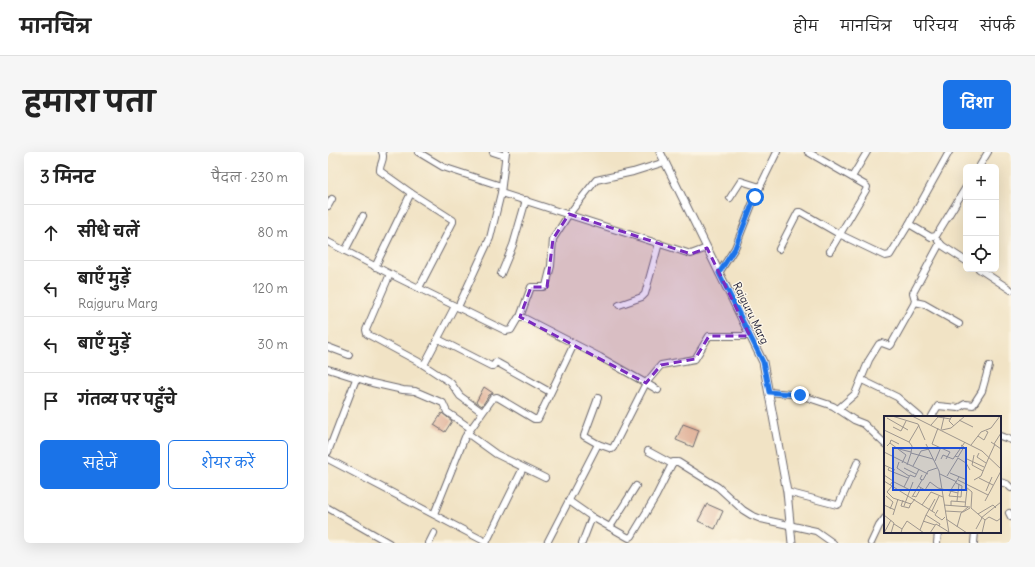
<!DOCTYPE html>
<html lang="hi">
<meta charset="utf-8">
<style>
:root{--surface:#fff;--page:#f6f6f6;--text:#222;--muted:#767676;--line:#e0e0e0;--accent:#1a73e8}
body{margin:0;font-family:Delius,"Playpen Sans Deva",sans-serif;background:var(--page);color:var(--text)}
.controls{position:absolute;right:12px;top:12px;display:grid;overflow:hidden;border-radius:6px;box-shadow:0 4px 16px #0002}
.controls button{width:36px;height:36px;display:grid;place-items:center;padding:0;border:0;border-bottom:1px solid var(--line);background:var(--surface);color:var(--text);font:20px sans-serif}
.stop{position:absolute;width:12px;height:12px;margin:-9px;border:3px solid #1a73e8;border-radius:50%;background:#fff}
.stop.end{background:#1a73e8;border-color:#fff;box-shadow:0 1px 4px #0008}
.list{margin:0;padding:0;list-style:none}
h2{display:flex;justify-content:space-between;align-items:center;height:52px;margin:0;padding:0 16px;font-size:17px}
h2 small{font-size:13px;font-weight:400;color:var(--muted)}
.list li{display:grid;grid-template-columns:26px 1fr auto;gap:12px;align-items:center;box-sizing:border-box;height:56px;padding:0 16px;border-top:1px solid var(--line)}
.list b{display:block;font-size:15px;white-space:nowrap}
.list p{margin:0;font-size:13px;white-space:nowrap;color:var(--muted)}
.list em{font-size:13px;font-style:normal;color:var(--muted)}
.actions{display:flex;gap:8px;padding:12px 16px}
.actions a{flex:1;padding:9px 0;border:1px solid var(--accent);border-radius:6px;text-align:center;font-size:14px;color:var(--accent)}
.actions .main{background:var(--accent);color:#fff}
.icon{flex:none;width:22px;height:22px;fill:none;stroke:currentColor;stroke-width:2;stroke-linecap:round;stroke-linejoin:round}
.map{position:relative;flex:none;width:683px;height:391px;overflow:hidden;border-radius:6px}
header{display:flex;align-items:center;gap:24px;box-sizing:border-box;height:56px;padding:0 20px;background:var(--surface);border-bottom:1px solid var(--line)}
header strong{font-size:19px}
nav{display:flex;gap:22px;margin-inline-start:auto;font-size:14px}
.intro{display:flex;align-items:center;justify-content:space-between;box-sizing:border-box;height:96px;padding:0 24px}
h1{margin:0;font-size:28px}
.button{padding:10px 18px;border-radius:6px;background:var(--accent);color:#fff;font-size:14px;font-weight:700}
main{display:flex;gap:24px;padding:0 24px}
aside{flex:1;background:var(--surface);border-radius:6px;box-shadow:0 4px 16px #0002}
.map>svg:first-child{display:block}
</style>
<header>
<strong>मानचित्र</strong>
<nav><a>होम</a><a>मानचित्र</a><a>परिचय</a><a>संपर्क</a></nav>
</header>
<div class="intro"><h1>हमारा पता</h1><a class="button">दिशा</a></div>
<main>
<aside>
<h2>3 मिनट<small>पैदल · 230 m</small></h2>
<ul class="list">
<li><svg class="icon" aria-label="ahead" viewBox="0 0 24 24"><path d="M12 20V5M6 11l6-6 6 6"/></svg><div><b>सीधे चलें</b></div><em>80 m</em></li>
<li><svg class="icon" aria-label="left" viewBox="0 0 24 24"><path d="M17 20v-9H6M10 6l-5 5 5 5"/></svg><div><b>बाएँ मुड़ें</b><p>Rajguru Marg</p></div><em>120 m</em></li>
<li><svg class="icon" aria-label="left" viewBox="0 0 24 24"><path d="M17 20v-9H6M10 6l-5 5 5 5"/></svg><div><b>बाएँ मुड़ें</b></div><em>30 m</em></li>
<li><svg class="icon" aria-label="arrive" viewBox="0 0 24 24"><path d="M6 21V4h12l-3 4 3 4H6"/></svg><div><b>गंतव्य पर पहुँचे</b></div></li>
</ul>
<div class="actions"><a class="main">सहेजें</a><a>शेयर करें</a></div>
</aside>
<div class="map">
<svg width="683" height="391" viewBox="0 0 683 391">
<rect width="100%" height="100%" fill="#fcf5e5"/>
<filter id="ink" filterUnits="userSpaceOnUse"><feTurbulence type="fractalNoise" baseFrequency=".025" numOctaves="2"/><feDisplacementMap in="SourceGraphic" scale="8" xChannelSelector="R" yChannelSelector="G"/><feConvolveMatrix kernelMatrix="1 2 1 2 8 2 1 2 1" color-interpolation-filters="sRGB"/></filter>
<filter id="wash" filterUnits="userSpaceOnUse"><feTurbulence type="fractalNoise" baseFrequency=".012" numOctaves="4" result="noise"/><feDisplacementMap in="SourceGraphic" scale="16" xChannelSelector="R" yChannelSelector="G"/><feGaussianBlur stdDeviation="0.9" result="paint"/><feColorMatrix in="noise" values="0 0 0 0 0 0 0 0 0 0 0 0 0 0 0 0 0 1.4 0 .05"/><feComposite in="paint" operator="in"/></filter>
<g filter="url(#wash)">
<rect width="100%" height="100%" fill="#f1e3c5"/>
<g id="blocks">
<g fill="#dfad94">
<path d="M 156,235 L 165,241 L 161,243 L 154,254 L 148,250 Z"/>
<path d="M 114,261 L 124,269 L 117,280 L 106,273 Z"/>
<path d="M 355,272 L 371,278 L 365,295 L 348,288 Z"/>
<path d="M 379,352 L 395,359 L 387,377 L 370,369 Z"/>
</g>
</g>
</g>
<g filter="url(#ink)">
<use href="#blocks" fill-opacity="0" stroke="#6a666b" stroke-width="1"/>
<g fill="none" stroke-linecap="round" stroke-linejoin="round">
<defs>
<g id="minor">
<path d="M 54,0 C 58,7 51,12 52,19 L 83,41 L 125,68 L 125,70 L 91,136"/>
<path d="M 90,0 L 115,15 L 173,34"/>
<path d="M 165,0 L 177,4"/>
<path d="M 178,0 L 173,41 L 363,102 L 379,96"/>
<path d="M 480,0 L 537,33 L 539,35 L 538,38 L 502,99"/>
<path d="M 651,15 L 660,0"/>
<path d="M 524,25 L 539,0"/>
<path d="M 402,46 L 413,29 L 432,35"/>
<path d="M 0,54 L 4,47"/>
<path d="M 581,72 L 603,85 L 608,84 L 638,35"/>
<path d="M 610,89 L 615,94 L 638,109"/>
<path d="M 0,90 L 62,122 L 178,179 L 183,178 L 190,166 L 196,166 L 272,205 L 330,238"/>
<path d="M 451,97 L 470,60 L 473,60 L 511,82 L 557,104 L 562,103 L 581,72 L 621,0"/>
<path d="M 17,99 L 35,64"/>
<path d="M 47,115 L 83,41"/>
<path d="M 651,117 L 683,138"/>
<path d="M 391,121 L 407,96 L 427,45 L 449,0"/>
<path d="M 62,122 L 38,178 L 39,182 L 91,210 L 123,231 L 132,244 L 154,260"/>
<path d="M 173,122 L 185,93 L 198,48"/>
<path d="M 587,150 L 596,152 L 631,172"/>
<path d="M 291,153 L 314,145 L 317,142 L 331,91"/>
<path d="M 130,155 L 162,86 L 173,41"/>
<path d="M 192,165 L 203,135 L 215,135 L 218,134 L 223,114 L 225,87 L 241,62 L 268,28 L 305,20 L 337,10"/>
<path d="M 110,187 L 163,214 L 165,214 L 168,210 L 170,211 L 222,240"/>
<path d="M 0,195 L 21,203"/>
<path d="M 96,213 L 127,154"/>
<path d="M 0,217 L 44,231 L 75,238 L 87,239 L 115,251 L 119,260 L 142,276"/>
<path d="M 534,228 L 569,245 L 592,265"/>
<path d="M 441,240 L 472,243 L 505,254 L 526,268 L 536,272 L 557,292"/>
<path d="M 270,246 L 256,284 L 270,292 L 284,297 L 285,296 L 318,231 L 333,213 L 367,207 L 381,184 L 422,184"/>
<path d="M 510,257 L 527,242 L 541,208 L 551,192 L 554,191 L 562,194 L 563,193 L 586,152 L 587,148 L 585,141 L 612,91"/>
<path d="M 604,264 L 610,254 L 630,256 L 637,252 L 645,253 L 654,239 L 661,214"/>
<path d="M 139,281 L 168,302 L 217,326"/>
<path d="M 672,284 L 683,288"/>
<path d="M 320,299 L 344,312"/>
<path d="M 0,300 L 28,227"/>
<path d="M 0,307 L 158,390"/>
<path d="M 672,330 L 679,332 L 683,336"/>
<path d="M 459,340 L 509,353 L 511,352 L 530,309"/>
<path d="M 241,349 L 264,365 L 301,386 L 304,384 L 328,344 L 345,310 L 350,310 L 390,335 L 415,358 L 423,363 L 433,367 L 488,379 L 505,391"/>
<path d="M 0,356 L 61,391"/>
<path d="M 681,361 L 683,365"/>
<path d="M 106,362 L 137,285 L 165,246 L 169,245 L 206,267 L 210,267 L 246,192"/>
<path d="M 282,375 L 308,334"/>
<path d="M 101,391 L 106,381"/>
<path d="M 158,391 L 195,316"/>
<path d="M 219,391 L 270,292"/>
<path d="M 254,391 L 264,365"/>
<path d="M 543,391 L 551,374 L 557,366"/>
<path d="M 609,391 L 610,380"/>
<path d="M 646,391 L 647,380"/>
</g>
<path id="tertiary" d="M 332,0 L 435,210 L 459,340 L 464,391"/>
</defs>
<use href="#minor" stroke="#6a666b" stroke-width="8"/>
<use href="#tertiary" stroke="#6a666b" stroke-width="9"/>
<use href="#minor" stroke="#fff" stroke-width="6"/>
<use href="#tertiary" stroke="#fff" stroke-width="7"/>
</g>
</g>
<g fill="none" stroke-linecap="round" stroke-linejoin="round" filter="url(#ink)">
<path stroke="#1a73e8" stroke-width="5" d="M 427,45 L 407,96 L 391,121 L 435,210 L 441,240 L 472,243"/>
</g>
<path fill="#7b2cbf" fill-opacity="0.2" stroke="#7b2cbf" stroke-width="3" stroke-dasharray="8 5" stroke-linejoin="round" d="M 241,62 L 363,102 L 379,96 L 422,184 L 381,184 L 367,207 L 333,213 L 318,231 L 192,165 L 203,135 L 219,135 L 225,87 Z"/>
<g text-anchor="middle" stroke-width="3" stroke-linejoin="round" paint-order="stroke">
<g font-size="11" fill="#22223b" stroke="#fcf5e5">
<text transform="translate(423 161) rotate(64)" y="4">Rajguru Marg</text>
</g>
</g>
<g transform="translate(556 264)">
<rect width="117" height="117" fill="#f1e3c5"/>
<path fill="none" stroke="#9e968e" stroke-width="1" d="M 8,0 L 34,8 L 41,24M 28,0 L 98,35 L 117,53M 68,0 L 65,5 L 70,10M 3,2 L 24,14M 75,4 L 89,11M 47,9 L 54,1 L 67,3M 9,11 L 17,15 L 22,5M 0,14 L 25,26 L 35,9M 57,14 L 60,1M 58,14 L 67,12 L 81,0M 94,20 L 100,24 L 104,16 L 102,15M 25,26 L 28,30 L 27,37 L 49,43M 107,26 L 117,33M 6,27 L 7,24 L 15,28M 42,28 L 55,55 L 65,117M 48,28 L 66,36 L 62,43M 48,28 L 54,12M 110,28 L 117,17M 87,29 L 97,16 L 107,12 L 116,0M 3,30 L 6,27 L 22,39 L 18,47M 15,33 L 27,36M 0,36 L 44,58M 95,37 L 93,41 L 102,47M 90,39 L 88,49 L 99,55M 71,40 L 74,41 L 80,31 L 77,29M 105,41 L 111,28M 74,42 L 82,47 L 86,54M 57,43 L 59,39 L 69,43 L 81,26M 83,43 L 100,51M 51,45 L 57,31M 15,46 L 13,52 L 25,60M 0,49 L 11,54M 23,49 L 27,37M 29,50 L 37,35 L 45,33M 5,52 L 4,54 L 24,62M 20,52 L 32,58M 66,57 L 83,64M 56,58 L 73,66M 0,59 L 9,65 L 6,69M 38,59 L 36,63 L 39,64 L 44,55 L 53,52M 63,60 L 74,42M 95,62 L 109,69M 74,64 L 104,79M 90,64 L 97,60 L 105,41M 0,65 L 51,97M 8,65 L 26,74M 72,67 L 78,70 L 77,81 L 65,80 L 68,72 L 75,61M 8,70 L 3,76 L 9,82 L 27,88 L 31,83M 34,70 L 41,74 L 46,66 L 54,72 L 74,77M 20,71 L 26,59 L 31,61 L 35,53M 82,71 L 88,76 L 87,92 L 101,104M 102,75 L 108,61M 2,80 L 9,86 L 6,93M 29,80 L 32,81 L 37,72M 28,81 L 38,64M 51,83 L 42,99 L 56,108 L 55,110M 19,84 L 17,90 L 25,92 L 27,87M 73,85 L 75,68M 101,85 L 117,55M 0,89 L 11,94M 38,89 L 47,76 L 59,81M 60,89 L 86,91M 20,90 L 29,66M 67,90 L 67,85 L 81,86M 81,91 L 83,73M 54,94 L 51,99 L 58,104 L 61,101M 48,95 L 55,80M 61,95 L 79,96 L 86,92M 94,98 L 109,89 L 112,92M 0,99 L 10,107 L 7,117M 9,99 L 14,83M 97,102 L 117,86M 62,103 L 83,117M 39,105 L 51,109M 10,108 L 18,113 L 17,117M 73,111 L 77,97 L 84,91M 18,113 L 23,105 L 40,117M 92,113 L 98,102M 36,114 L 42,99M 0,117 L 7,104M 46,117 L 52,108 L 65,116M 98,117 L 101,104 L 105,101 L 113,105 L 117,102"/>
<path fill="#1d4ed8" fill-opacity="0.15" stroke="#1d4ed8" stroke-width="2" d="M 9,32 L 82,32 L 82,74 L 9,74 Z"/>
<rect width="117" height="117" fill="none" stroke="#22223b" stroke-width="2"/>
</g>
</svg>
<div class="controls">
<button>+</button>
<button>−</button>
<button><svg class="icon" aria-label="locate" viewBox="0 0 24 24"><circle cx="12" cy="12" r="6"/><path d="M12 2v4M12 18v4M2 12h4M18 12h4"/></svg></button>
</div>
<div class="stop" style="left:427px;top:45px"></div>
<div class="stop end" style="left:472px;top:243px"></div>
</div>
</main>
